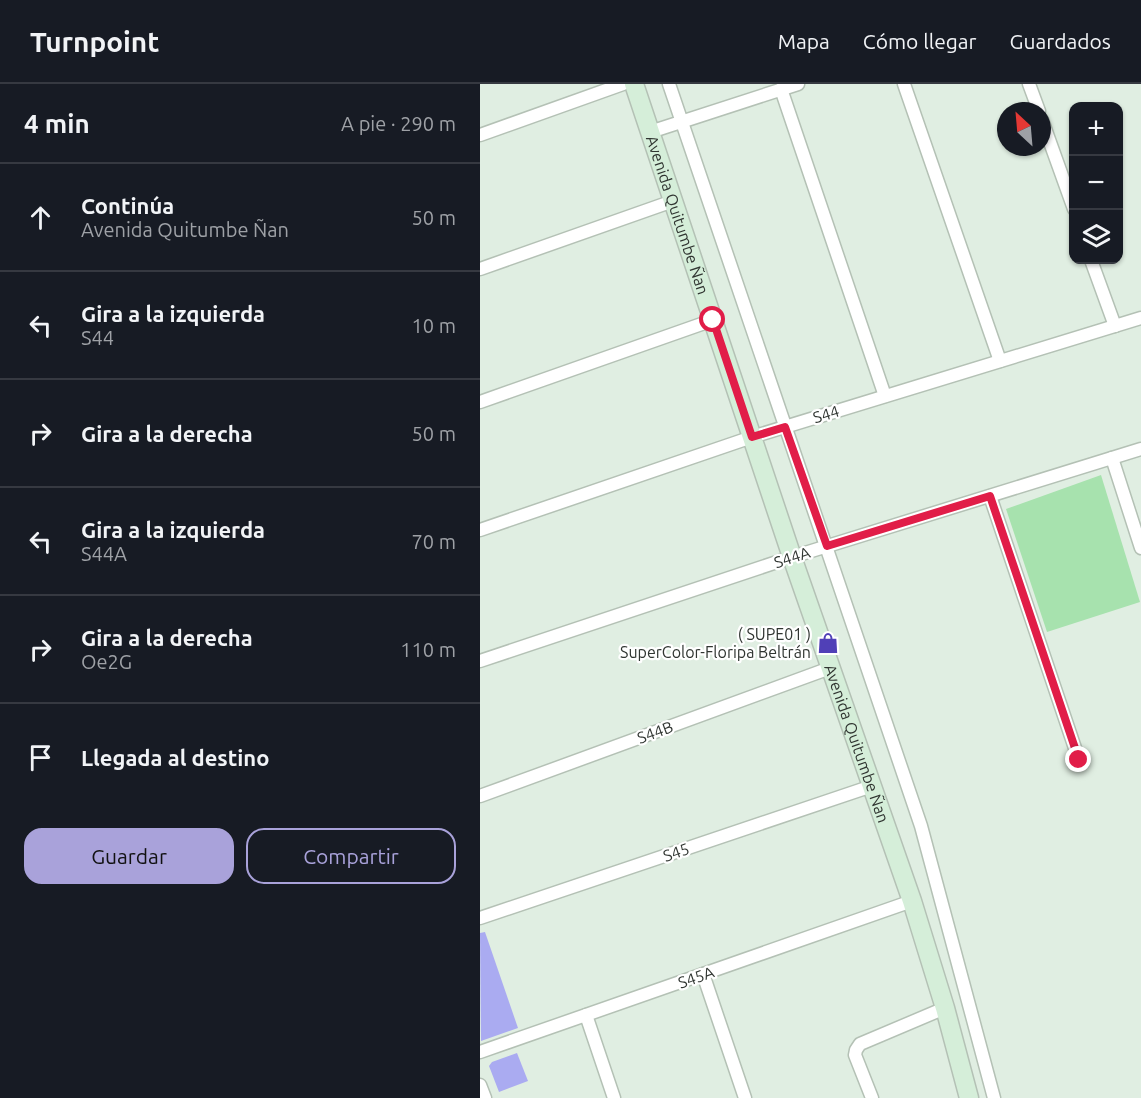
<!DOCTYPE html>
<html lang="es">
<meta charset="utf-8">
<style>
:root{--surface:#171b24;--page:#242831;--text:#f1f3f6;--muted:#9ea1a6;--line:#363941;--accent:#a9a2da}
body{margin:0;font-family:Ubuntu,sans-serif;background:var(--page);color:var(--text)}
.controls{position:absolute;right:18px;top:18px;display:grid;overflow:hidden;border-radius:12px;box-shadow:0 2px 4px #0004}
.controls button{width:54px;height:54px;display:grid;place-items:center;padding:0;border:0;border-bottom:2px solid var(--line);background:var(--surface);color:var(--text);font:30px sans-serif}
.compass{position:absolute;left:517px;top:18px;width:54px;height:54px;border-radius:50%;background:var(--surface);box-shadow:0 2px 4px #0004;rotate:334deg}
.stop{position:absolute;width:18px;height:18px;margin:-14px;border:4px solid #e11d48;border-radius:50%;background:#fff}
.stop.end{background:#e11d48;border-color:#fff;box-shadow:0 2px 6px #0008}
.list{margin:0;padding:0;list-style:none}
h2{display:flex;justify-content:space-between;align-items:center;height:78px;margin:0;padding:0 24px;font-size:26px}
h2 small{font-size:20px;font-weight:400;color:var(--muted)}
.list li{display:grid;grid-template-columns:39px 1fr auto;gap:18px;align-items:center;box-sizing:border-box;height:108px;padding:0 24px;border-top:2px solid var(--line)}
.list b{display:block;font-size:22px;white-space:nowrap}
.list p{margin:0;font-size:20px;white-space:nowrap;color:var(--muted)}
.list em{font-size:20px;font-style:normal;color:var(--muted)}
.actions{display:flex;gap:12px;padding:18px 24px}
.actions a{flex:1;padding:14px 0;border:2px solid var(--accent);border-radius:18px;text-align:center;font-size:21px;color:var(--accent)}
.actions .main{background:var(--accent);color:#111}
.icon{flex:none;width:33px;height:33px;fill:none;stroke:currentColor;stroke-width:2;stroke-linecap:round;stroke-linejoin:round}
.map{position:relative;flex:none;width:661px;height:1014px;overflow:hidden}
header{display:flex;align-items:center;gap:36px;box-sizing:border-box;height:84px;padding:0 30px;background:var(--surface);border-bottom:2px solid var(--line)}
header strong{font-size:28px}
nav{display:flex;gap:33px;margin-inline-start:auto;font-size:21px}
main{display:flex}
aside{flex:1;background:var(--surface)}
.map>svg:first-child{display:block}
</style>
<header>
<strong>Turnpoint</strong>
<nav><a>Mapa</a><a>Cómo llegar</a><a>Guardados</a></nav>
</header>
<main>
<aside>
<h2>4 min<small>A pie · 290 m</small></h2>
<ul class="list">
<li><svg class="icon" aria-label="ahead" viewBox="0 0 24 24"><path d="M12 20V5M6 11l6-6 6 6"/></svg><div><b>Continúa</b><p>Avenida Quitumbe Ñan</p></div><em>50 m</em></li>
<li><svg class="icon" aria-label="left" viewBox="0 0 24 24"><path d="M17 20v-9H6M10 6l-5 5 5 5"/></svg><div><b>Gira a la izquierda</b><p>S44</p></div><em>10 m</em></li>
<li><svg class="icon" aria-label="right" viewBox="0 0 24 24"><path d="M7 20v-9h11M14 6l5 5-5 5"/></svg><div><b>Gira a la derecha</b></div><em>50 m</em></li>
<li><svg class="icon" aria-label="left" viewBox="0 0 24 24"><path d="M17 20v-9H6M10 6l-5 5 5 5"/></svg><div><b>Gira a la izquierda</b><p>S44A</p></div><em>70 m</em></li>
<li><svg class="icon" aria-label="right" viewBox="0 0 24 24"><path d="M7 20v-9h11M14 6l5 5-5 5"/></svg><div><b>Gira a la derecha</b><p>Oe2G</p></div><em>110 m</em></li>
<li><svg class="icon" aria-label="arrive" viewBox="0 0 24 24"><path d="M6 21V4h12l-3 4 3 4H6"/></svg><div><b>Llegada al destino</b></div></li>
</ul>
<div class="actions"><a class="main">Guardar</a><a>Compartir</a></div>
</aside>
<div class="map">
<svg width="661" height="1014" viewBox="0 0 661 1014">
<rect width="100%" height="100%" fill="#e0eee2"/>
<path fill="#a7e2ae" d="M 621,391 L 660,518 L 567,548 L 526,425 Z"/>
<g fill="#aaabf1">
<path d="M 5,848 L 38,944 L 1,957 L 0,849 Z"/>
<path d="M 37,969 L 48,997 L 19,1008 L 9,982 L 12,978 Z"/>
</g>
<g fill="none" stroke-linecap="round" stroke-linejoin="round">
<defs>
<g id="street">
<path d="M 189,0 L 441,742 L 514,1014"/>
<path d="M 424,0 L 520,277"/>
<path d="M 549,0 L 559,27"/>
<path d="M 301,5 L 405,312"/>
<path d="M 562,36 L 594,125"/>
<path d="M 170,48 L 318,0"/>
<path d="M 0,51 L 143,0"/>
<path d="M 611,176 L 635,242"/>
<path d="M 0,185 L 193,117"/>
<path d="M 0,318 L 233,236"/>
<path d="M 632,374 L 661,464"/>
<path d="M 510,412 L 599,676"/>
<path d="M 0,446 L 272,353 L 661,234"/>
<path d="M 0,577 L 312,473 L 661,365"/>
<path d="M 0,712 L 350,584"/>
<path d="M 0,834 L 392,702"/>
<path d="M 223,890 L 265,1014"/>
<path d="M 106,931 L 134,1014"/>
<path d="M 0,968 L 432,817"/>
<path d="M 0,1001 L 5,1014"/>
<path d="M 392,1014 L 375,971 L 376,966 L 380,960 L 465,924"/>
</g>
<g id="secondary">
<path id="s1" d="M 154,0 L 312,473 L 432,817 L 465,924 L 489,1014"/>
</g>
</defs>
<use href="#street" stroke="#b4c1b5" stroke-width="15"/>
<use href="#secondary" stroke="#b4c1b5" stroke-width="21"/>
<use href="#street" stroke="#fff" stroke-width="12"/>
<use href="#secondary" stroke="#d5eed9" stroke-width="18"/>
</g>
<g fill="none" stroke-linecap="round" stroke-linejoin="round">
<path stroke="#e11d48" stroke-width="8" d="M 233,236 L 272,353 L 305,343 L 347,462 L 510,412 L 599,676"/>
</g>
<defs>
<symbol id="shop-bare" viewBox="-9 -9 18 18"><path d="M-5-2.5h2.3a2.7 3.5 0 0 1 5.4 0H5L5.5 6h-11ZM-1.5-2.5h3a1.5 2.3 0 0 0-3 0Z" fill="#5040b7" stroke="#fff" stroke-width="2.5" paint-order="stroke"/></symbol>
</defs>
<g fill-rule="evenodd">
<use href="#shop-bare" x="333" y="544" width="30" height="30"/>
</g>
<g text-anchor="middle" stroke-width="4.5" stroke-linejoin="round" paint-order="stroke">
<g font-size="16" fill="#303531" stroke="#fff">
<text dy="6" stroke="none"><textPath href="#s1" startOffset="138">Avenida Quitumbe Ñan</textPath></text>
<text transform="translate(346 330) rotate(-17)" y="6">S44</text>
<text transform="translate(312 473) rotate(-18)" y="6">S44A</text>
<text transform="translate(175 648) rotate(-20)" y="6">S44B</text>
<text dy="6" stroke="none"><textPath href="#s1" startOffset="696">Avenida Quitumbe Ñan</textPath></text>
<text transform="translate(196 768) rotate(-19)" y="6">S45</text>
<text transform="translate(216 893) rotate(-19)" y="6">S45A</text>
</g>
<g font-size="16" fill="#303531" stroke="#fff" text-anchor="end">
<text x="331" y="556">( SUPE01 )<tspan x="331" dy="18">SuperColor-Floripa Beltrán</tspan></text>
</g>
</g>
</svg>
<div class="controls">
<button>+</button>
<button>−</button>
<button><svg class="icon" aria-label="layers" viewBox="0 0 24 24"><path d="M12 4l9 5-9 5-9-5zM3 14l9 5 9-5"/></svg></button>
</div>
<svg class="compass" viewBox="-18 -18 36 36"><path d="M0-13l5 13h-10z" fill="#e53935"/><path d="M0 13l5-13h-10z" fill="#9ea1a6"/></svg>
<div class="stop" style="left:233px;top:236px"></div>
<div class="stop end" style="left:599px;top:676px"></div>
</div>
</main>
